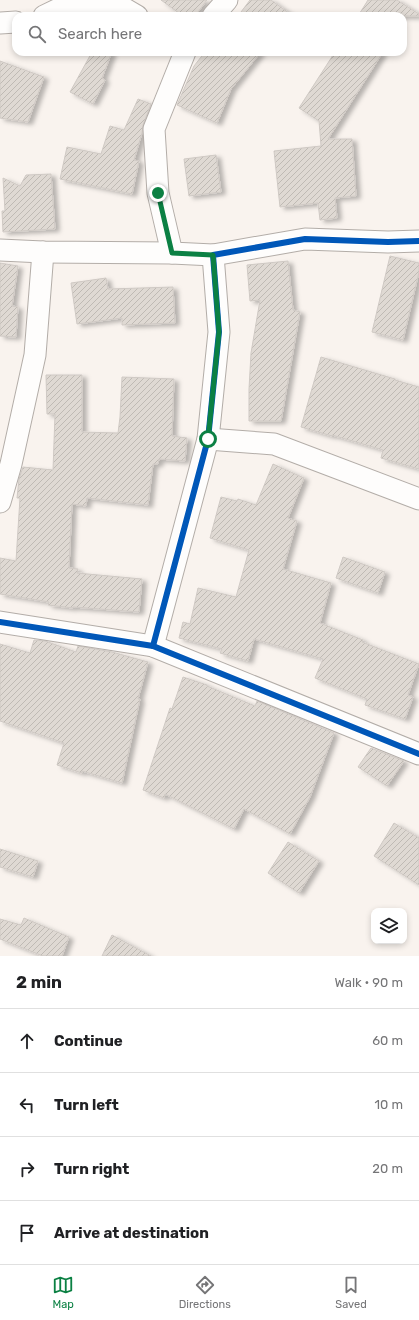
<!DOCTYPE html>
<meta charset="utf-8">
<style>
:root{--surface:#fff;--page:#f6f6f6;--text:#202124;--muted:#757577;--line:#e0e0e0;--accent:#0b8043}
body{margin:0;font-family:Rubik,sans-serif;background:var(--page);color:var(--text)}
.controls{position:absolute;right:12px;bottom:12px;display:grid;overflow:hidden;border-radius:8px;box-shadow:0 2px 6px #0003}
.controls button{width:36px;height:36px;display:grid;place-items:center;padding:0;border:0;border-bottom:1px solid var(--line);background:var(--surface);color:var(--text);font:20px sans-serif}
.stop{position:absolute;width:12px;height:12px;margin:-9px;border:3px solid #0b8043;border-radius:50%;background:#fff}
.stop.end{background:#0b8043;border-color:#fff;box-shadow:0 1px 4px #0008}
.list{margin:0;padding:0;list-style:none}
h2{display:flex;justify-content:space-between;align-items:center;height:52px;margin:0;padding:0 16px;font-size:17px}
h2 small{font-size:13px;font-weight:400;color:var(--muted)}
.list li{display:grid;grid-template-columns:26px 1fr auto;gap:12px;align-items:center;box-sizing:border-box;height:64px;padding:0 16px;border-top:1px solid var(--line)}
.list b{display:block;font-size:15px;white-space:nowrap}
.list em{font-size:13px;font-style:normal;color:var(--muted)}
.icon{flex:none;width:22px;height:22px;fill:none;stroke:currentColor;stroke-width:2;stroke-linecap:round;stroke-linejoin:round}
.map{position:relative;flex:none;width:419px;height:956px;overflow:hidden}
.search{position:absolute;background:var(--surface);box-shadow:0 2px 6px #0003;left:12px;right:12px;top:12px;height:44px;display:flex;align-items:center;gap:10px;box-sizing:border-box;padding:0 14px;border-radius:12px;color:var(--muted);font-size:15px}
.sheet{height:308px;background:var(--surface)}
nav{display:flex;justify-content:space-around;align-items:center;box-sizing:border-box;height:56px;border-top:1px solid var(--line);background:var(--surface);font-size:11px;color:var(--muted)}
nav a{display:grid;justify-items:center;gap:2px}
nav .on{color:var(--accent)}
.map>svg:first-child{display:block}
</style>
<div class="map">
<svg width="419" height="956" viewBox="0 0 419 956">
<defs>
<pattern id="building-hatch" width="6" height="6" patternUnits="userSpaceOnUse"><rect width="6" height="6" fill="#dfd9d3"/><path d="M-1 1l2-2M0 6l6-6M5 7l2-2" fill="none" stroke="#bfbab4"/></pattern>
<filter id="shadow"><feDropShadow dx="4.5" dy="2.5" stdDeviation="2" flood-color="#0004"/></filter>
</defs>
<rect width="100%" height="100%" fill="#f9f3ee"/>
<g fill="url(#building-hatch)" stroke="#cfc9c4" filter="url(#shadow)">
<path d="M 161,0 L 207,0 L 195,16 L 183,16 Z"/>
<path d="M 250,0 L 271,0 L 293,16 L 238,16 Z"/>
<path d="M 368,0 L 397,0 L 419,14 L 419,16 L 358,16 Z"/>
<path d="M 92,52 L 112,52 L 102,78 L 105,80 L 93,104 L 70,92 Z"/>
<path d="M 205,52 L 261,52 L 231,89 L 217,123 L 177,105 L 194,66 Z"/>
<path d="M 335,52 L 383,52 L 328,139 L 352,139 L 356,196 L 335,198 L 337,218 L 320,220 L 318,203 L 280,207 L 274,151 L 321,146 L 319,121 L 299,108 Z"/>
<path d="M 0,61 L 44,77 L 28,122 L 0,118 Z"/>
<path d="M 138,99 L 151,104 L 143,125 L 142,133 L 134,160 L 139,161 L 132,194 L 60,179 L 67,147 L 101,154 L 110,126 L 124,130 Z"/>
<path d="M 216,155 L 221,192 L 189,196 L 184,159 Z"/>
<path d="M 51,174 L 55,229 L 3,232 L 2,211 L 5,211 L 3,178 L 20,186 L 26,175 Z"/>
<path d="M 390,256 L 419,263 L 419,272 L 403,340 L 372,332 Z"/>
<path d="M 288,261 L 293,310 L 300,312 L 281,421 L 249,421 L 249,389 L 251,353 L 260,300 L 250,301 L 247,265 Z"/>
<path d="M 0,263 L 18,266 L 12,306 L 18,307 L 16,337 L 0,336 Z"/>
<path d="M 106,278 L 108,289 L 173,287 L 175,323 L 122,325 L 122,318 L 77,324 L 71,283 Z"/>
<path d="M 321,357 L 395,379 L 395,380 L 419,387 L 419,469 L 381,458 L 383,450 L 332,435 L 332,436 L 301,427 Z"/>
<path d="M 46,375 L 82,375 L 82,432 L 118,433 L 120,417 L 122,377 L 174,379 L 172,436 L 187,438 L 185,461 L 159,459 L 158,464 L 153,464 L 148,505 L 87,498 L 86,506 L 72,504 L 69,568 L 78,569 L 77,573 L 142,579 L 139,612 L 73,607 L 73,608 L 48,605 L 49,602 L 0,594 L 0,558 L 16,561 L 20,498 L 17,498 L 19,479 L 23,467 L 53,470 L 55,414 L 47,414 Z"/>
<path d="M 273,464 L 304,478 L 288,518 L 297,521 L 283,569 L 331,583 L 320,623 L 363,640 L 362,642 L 419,664 L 408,695 L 413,697 L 405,719 L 365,705 L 367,699 L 315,678 L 323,659 L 254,639 L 248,661 L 220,653 L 222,649 L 179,638 L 183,622 L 190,624 L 198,588 L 236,597 L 249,550 L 210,538 L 221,497 L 237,501 L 238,499 L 256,505 Z"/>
<path d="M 343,557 L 385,572 L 378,593 L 336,578 Z"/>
<path d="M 34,640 L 45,641 L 76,652 L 78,646 L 112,652 L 148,662 L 138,699 L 140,699 L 122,783 L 82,771 L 82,773 L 57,765 L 64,743 L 0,721 L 0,644 L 30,653 Z"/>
<path d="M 183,677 L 207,685 L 207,686 L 255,706 L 257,701 L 334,733 L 310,797 L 290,834 L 244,809 L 234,829 L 165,794 L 164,798 L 143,790 L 170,708 L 172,709 Z"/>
<path d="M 371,748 L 404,761 L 387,786 L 358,767 Z"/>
<path d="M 394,823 L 419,838 L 419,885 L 374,856 Z"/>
<path d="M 288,842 L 319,861 L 299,893 L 268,873 Z"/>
<path d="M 0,849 L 38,861 L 33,877 L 0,867 Z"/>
<path d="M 24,918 L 69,937 L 62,956 L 43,956 L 0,939 L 0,919 L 21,925 Z"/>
<path d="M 112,935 L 151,956 L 102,956 Z"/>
</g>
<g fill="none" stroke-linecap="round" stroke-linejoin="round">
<defs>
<g id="street">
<path d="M 44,16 L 73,2 L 120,6 L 137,16"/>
<path d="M 213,16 L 227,0"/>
<path d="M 0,23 L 16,22"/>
<path d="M 185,52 L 154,129 L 158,193 L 172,253 L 213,255"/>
<path d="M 0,250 L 43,252 L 172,253"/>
<path d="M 208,439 L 274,444 L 419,499"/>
<path d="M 0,502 L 11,464 L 35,355 L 43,252"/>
<path d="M 0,622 L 153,646 L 419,754"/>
<path d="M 153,646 L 208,439 L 219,332 L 213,255 L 305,239 L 388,242 L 419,241"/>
</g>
</defs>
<use href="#street" stroke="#b3ada8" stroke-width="23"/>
<use href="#street" stroke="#fefdfc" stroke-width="21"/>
<defs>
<g id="cycleway">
<path d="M 0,622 L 153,646 L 419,754"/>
<path d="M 153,646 L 208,439 L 219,332 L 213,255 L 305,239 L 388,242 L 419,241"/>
</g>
</defs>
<use href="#cycleway" stroke="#fff" stroke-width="8"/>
<use href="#cycleway" stroke="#0057b8" stroke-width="6"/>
</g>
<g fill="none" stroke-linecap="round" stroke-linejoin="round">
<path stroke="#0b8043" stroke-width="5" d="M 158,193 L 172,253 L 213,255 L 219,332 L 208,439"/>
</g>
</svg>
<div class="controls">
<button><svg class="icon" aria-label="layers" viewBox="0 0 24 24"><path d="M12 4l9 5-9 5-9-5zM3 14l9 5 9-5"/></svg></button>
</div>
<div class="stop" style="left:208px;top:439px"></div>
<div class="stop end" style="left:158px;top:193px"></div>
<div class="search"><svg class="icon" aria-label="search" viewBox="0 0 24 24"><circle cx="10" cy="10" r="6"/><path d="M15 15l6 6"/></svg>Search here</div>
</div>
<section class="sheet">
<h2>2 min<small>Walk · 90 m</small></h2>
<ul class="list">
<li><svg class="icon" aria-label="ahead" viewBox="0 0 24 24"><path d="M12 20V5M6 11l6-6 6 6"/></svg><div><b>Continue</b></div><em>60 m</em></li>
<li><svg class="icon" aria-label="left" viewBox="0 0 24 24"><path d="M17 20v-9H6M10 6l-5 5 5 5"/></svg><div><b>Turn left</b></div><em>10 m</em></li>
<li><svg class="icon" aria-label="right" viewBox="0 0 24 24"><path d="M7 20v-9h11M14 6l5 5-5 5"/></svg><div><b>Turn right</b></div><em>20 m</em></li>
<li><svg class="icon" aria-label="arrive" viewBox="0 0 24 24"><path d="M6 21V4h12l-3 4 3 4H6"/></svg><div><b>Arrive at destination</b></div></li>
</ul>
</section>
<nav>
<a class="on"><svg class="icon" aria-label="map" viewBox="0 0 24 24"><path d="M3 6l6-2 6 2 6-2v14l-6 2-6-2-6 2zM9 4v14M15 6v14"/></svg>Map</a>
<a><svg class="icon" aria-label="directions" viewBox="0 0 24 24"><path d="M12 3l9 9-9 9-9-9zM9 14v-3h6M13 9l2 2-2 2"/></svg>Directions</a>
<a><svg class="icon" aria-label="saved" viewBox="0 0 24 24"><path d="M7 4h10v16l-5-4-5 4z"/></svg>Saved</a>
</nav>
